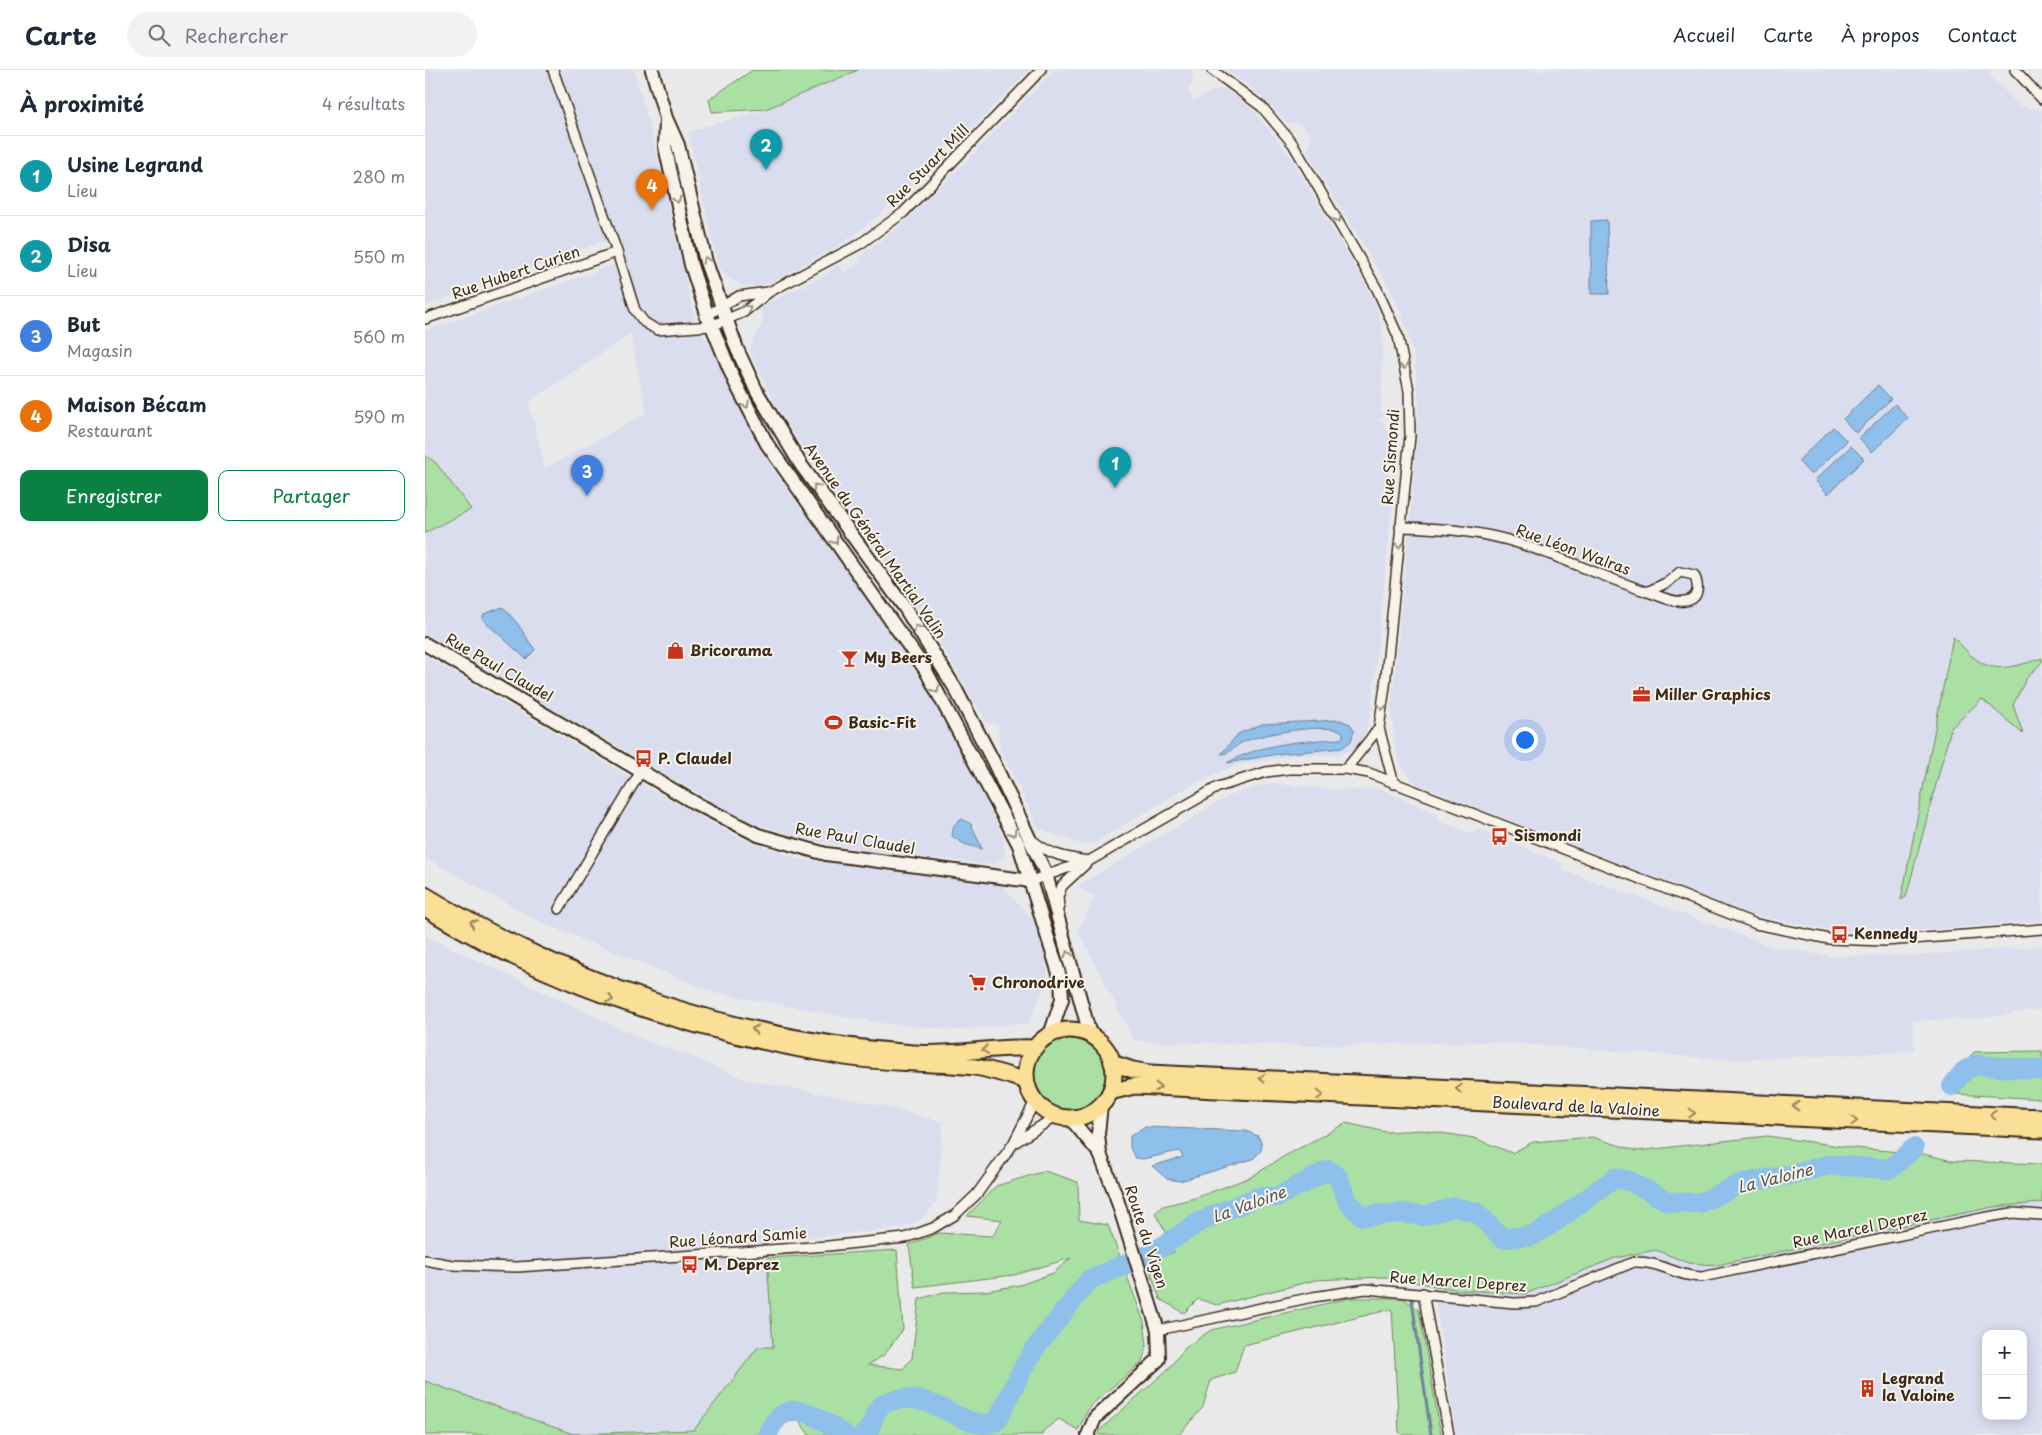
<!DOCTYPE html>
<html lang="fr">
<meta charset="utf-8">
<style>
:root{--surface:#fff;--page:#f2f2f3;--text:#1f2937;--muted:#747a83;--line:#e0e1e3;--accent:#0b8043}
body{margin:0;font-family:"Playpen Sans",sans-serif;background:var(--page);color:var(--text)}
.controls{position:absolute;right:15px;bottom:15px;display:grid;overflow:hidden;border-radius:10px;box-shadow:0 2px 12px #0003}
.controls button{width:45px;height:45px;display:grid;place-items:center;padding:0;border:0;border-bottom:1px solid var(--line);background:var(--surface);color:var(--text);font:25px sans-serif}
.you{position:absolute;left:1099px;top:669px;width:18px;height:18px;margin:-12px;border:4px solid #fff;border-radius:50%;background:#1a73e8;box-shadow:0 0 0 8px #1a73e833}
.badge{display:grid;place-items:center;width:32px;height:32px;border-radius:50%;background:var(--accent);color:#fff;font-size:16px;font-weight:700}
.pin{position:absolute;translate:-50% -41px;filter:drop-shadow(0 1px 2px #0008)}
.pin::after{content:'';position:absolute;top:26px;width:18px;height:15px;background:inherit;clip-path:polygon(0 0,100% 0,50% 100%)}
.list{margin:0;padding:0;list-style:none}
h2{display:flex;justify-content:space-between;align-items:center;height:65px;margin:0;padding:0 20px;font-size:21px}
h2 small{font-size:16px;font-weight:400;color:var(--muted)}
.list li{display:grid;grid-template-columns:32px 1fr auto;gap:15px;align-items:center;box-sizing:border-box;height:80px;padding:0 20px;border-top:1px solid var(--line)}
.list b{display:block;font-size:19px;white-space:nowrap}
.list p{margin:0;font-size:16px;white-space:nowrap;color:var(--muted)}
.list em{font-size:16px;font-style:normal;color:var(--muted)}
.actions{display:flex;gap:10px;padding:15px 20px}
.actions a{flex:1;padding:11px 0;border:1px solid var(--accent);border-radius:10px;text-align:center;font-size:18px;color:var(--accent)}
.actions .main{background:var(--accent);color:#fff}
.icon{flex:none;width:28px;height:28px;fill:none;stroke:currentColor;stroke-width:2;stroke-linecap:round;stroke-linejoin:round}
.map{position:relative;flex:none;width:1617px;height:1365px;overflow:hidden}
header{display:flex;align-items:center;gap:30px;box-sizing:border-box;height:70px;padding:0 25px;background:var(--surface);border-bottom:1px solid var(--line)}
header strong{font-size:24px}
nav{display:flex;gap:28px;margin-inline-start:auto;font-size:18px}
.search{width:350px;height:45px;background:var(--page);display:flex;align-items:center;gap:12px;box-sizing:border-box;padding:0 18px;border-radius:28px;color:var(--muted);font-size:19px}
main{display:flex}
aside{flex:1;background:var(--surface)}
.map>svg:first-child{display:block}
</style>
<header>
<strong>Carte</strong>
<div class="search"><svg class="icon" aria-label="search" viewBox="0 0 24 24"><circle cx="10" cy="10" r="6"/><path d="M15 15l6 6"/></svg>Rechercher</div>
<nav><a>Accueil</a><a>Carte</a><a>À propos</a><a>Contact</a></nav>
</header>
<main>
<aside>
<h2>À proximité<small>4 résultats</small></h2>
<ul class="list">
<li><span class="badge" style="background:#0f9aa8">1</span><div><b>Usine Legrand</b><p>Lieu</p></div><em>280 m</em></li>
<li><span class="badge" style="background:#0f9aa8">2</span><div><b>Disa</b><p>Lieu</p></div><em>550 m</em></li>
<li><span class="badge" style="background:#3f7fe0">3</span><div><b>But</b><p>Magasin</p></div><em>560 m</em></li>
<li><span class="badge" style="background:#e8710a">4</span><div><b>Maison Bécam</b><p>Restaurant</p></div><em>590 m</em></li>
</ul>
<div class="actions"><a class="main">Enregistrer</a><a>Partager</a></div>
</aside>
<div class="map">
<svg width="1617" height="1365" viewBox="0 0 1617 1365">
<rect width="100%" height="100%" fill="#eae9ea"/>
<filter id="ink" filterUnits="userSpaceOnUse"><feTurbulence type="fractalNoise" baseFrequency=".02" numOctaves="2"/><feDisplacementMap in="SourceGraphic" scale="10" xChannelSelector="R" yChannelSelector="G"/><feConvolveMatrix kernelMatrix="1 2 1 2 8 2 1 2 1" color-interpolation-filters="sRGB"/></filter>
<g filter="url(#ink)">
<g fill="#dadded" fill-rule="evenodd">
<path d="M 0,0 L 209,0 L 226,60 L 271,256 L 295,286 L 340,385 L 357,412 L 440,525 L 488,597 L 523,656 L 579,768 L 580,785 L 570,795 L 456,783 L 373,767 L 315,748 L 0,564 L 0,463 L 46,439 L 11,393 L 0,385 L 0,261 L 194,193 L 186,169 L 0,236 ZM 205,264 L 222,343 L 120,398 L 104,332 Z"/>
<path d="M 433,0 L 604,0 L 551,55 L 511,84 L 514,91 L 444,154 L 412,177 L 347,212 L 332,217 L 316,215 L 300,206 L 292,192 L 263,62 L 341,39 Z"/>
<path d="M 629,0 L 767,0 L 769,12 L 762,21 L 769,31 L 782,23 L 800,18 L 829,41 L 863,83 L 949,229 L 956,253 L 958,273 L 956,342 L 959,346 L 954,350 L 971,371 L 969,377 L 965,379 L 964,407 L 970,408 L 946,643 L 941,661 L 933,676 L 923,682 L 908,685 L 871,685 L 810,696 L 768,714 L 668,774 L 656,774 L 613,758 L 575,679 L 573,655 L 561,652 L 510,564 L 433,454 L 387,393 L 350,333 L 324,280 L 339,248 L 334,240 L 338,235 L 395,208 L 413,195 L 420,202 L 436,192 L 435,185 L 474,157 L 545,87 Z"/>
<path d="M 799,0 L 1565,0 L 1564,4 L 1596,37 L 1617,40 L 1617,851 L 1449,864 L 1399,859 L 1327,845 L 992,714 L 979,701 L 971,683 L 966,638 L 987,431 L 994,333 L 990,294 L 983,261 L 967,222 L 882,82 L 886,66 L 877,54 L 863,53 L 827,18 Z"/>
<path d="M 0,586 L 224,718 L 315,768 L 375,789 L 576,815 L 618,860 L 623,910 L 603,953 L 532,960 L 461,954 L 291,923 L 117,853 L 0,788 Z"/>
<path d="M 846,713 L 915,720 L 956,719 L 1014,744 L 1013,751 L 1045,763 L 1054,759 L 1139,794 L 1136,799 L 1346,876 L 1404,886 L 1482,886 L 1617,876 L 1617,939 L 1557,948 L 1488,951 L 1489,981 L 1310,990 L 1068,972 L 883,976 L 709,971 L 653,861 L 670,827 L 652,816 L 807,724 Z"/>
<path d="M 0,865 L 221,971 L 263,985 L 319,1009 L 450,1034 L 518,1052 L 512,1131 L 498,1148 L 477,1158 L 341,1172 L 348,1277 L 333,1278 L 269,1360 L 148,1364 L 0,1311 Z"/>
<path d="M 1617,1133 L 1617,1365 L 1031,1365 L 1008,1216 L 1100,1224 L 1190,1188 L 1231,1180 L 1263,1193 L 1568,1137 ZM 1561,1264 L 1598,1264 L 1598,1346 L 1561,1346 Z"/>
</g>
<g fill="#aae0a3" stroke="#728560">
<path d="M 328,0 L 433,0 L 341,39 L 287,42 L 284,29 Z"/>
<path d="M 0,385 L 11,393 L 46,439 L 0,463 Z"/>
<path d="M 1528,567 C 1537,575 1546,588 1557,593 C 1574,603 1599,594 1617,588 L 1617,592 L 1601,609 L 1588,635 L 1598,664 L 1557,629 L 1526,658 L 1481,827 L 1476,830 Z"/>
<circle cx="644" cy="1005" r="37"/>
<path d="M 1617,981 L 1617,1029 L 1531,1024 L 1523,1010 L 1549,982 Z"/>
<path d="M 921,1053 L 961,1062 L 997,1060 L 1049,1068 L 1087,1083 L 1108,1072 L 1167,1067 L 1212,1081 L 1342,1066 L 1429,1078 L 1499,1084 L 1527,1091 L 1617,1094 L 1617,1133 L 1568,1137 L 1292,1195 L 1263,1193 L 1231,1180 L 1190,1188 L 1100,1224 L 1033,1220 L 960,1207 L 891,1210 L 792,1235 L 773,1229 L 759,1243 L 735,1229 L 722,1192 L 749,1182 L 745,1169 L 730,1143 L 738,1136 L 770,1128 L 826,1107 L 858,1087 Z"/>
<path d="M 620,1101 L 653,1112 L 654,1150 L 683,1155 L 719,1252 L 722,1274 L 717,1292 L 665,1336 L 653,1360 L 634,1349 L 618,1361 L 617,1365 L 384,1365 L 374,1350 L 358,1353 L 337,1365 L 0,1365 L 0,1311 L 148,1364 L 269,1360 L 333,1277 L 348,1277 L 342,1188 L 472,1180 L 478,1259 L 459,1285 L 443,1295 L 478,1299 L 487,1288 L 494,1229 L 519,1222 L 561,1221 L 595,1215 L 628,1203 L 646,1188 L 589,1205 L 490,1217 L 484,1175 L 514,1163 L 568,1166 L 577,1150 L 542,1146 L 571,1116 Z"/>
<path d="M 925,1228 L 978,1228 L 994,1240 L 1016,1365 L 977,1365 L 974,1362 L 967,1239 L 819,1275 L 810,1302 L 786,1310 L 778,1337 L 754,1365 L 674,1365 L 675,1360 L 744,1298 L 760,1278 L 786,1260 Z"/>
</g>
<g fill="#8fbfeb" stroke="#6d8399">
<path d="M 1182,150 L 1184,224 L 1166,224 L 1166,151 Z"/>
<path d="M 1453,315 L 1466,329 L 1431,363 L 1418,349 Z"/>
<path d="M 1470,334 L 1483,348 L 1447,382 L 1434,368 Z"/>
<path d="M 1408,357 L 1422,371 L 1386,405 L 1373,391 Z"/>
<path d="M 1426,376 L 1439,389 L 1403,424 L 1390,410 Z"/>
<path d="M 78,537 L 92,553 L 110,580 L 101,589 L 57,549 L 59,544 Z"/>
<path d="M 915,650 L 925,654 L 929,661 L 926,671 L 917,678 L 853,684 L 802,693 C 838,673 875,671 915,669 L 918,667 L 918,662 C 902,652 833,664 816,673 C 809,677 805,684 796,684 L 813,664 L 837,654 Z"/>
<path d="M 537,749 L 546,754 L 557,779 L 539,774 L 527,766 L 529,755 Z"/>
<path d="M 720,1057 L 821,1061 L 833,1066 L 837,1073 L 836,1081 L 828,1089 L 755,1111 L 742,1109 L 727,1096 L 758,1087 L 754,1081 L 718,1089 L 710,1088 L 705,1078 L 705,1066 Z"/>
</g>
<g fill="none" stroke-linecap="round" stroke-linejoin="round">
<path stroke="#6d8399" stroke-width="3" d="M 987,1230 L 1006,1365"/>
<g stroke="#8fbfeb" stroke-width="20">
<path d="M 1527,1016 L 1539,1001 L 1550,995 L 1617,1000"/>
<path d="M 342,1365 C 362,1320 392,1348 420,1365"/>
<path d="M 438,1365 C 450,1358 447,1337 462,1332 C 510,1316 537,1365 572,1351 L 597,1300 L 611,1277 L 664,1210 L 727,1183 L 774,1152 L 832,1127 L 852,1127 L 903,1100 L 913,1107 L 923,1132 L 937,1146 L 977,1143 L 998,1146 L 1029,1137 L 1051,1142 L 1077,1168 L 1107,1166 L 1130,1152 L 1190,1108 L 1205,1111 L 1244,1132 L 1275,1133 L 1317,1113 L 1370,1104 L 1403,1095 L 1465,1099 L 1489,1078"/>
</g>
<defs>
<g id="street">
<path d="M 787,0 L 837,37 L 868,74 L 952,219 L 973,266 L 984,321 L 985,366 L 960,616 L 954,658 L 921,699"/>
<path d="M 1590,0 L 1617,29"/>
<path d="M 192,182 L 210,240 L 219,252 L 232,260 L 286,256 L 300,250 L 319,242 L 344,222 L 435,174 L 478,143 L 616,0"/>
<path d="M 279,247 L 314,226 L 343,222"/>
<path d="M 0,249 L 192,182 L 128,0"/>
<path d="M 975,457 C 1016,458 1057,461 1096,474 C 1139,488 1180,508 1223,522 C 1235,526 1248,533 1260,531 C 1275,529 1274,515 1269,505 L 1255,502 L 1243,512 L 1222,522"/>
<path d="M 954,658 L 969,714"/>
<path d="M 607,770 C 625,785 641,788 664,791"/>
<path d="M 606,811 L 659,792"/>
<path d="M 634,837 L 633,827 L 637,816 L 664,791 L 793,717 L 841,702 L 864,699 L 921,699 L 944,703 L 1331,854 L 1404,869 L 1460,871 L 1617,859"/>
<path d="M 134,839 L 216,701"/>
<path d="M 591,1072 L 622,1052 L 627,1044"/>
<path d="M 0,1190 L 27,1195 L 92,1197 L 403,1176 L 480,1168 L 508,1158 L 530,1145 L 552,1124 L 588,1074 L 610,1031"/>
<path d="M 998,1223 L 1024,1365"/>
<path d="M 733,1260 L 888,1227 L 941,1219 L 1089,1233 L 1111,1232 L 1209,1192 C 1236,1191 1252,1207 1277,1207 L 1557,1148 L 1587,1143 L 1617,1145"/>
</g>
<g id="secondary">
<path d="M 227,0 L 241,48 L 253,75 L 281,192 L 312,279 L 332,322 L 376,395 L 480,538 L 530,618 L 568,691 L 621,804 L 665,965"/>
<path d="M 241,51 L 240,76 L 266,195 L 282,244 L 309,310 L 342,374 L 500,599 L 594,775 L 636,910 L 637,929 L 625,965"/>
<path d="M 0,574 L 270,733 L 333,765 L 401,784 L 606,811"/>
<path d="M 645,1048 L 675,1084"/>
<path d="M 663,1365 L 670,1348 L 734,1289 L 733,1260 L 691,1126 L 675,1084 L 673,1064 L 676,1035"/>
</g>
<g id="primary">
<path d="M 0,825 C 149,916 315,970 488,983 C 529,986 569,976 609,978"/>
<path d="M 0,838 C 127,917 268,962 414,986 C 459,994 505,992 550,997 C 568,1000 585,1006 601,1011"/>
<circle cx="645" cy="1004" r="44"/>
<path d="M 687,993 L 708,1000 L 725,1003 L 1617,1047"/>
<path d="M 685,1022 L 709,1016 L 1617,1060"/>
</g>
</defs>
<use href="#street" stroke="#3b2a1e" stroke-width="12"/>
<use href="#secondary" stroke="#3b2a1e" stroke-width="16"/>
<use href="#primary" stroke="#3b2a1e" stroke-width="19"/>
<use href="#street" stroke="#f7f3e8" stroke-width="9"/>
<use href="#secondary" stroke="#f7f3e8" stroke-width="12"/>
<use href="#primary" stroke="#fadf96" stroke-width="15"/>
</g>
<defs><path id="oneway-chevron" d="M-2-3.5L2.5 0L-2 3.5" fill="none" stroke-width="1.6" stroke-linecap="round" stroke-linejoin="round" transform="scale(1.25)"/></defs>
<g stroke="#998e83">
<use href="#oneway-chevron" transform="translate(252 130) rotate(77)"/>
<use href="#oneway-chevron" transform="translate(913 149) rotate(60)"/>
<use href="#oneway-chevron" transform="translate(281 190) rotate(-105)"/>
<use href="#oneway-chevron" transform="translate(323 238) rotate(-36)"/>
<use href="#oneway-chevron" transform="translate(979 296) rotate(80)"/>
<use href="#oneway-chevron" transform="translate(321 335) rotate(63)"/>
<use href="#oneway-chevron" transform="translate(391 417) rotate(-126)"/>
<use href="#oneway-chevron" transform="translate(410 471) rotate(55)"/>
<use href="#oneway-chevron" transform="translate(974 475) rotate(95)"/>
<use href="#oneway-chevron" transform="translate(492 558) rotate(-122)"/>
<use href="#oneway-chevron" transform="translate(511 620) rotate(62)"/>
<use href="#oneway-chevron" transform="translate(957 637) rotate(99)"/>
<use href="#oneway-chevron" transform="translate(588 763) rotate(62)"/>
<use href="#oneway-chevron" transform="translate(643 884) rotate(-104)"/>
</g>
<g stroke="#9a845a">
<use href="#oneway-chevron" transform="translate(48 853) rotate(-152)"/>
<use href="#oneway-chevron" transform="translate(185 929) rotate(21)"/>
<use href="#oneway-chevron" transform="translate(330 959) rotate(-167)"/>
<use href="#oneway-chevron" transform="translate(560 980) rotate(172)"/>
<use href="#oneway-chevron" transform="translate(837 1008) rotate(-177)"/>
<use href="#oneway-chevron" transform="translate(733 1017) rotate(3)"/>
<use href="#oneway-chevron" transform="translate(1034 1019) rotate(-177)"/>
<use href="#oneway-chevron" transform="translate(895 1025) rotate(3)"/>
<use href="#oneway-chevron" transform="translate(1371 1036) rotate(-177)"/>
<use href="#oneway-chevron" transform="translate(1267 1043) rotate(3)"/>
<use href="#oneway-chevron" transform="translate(1568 1045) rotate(-177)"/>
<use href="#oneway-chevron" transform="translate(1429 1051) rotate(3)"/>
</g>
</g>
<defs>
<symbol id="shop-bare" viewBox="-9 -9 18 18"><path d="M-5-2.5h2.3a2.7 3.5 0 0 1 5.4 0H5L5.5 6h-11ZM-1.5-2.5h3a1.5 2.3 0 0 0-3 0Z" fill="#c8321e" stroke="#f7f3e8" stroke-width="2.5" paint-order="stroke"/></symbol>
<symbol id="bar-bare" viewBox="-9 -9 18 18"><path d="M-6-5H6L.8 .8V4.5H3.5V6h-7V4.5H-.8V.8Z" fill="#c8321e" stroke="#f7f3e8" stroke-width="2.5" paint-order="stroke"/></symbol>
<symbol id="office-bare" viewBox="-9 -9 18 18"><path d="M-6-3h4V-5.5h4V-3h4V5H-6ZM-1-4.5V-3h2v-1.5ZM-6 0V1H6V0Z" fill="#c8321e" stroke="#f7f3e8" stroke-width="2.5" paint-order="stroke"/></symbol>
<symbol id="stadium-bare" viewBox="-9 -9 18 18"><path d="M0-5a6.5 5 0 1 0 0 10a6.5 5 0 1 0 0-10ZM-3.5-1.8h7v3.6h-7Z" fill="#c8321e" stroke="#f7f3e8" stroke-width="2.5" paint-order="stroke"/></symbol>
<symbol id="bus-bare" viewBox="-9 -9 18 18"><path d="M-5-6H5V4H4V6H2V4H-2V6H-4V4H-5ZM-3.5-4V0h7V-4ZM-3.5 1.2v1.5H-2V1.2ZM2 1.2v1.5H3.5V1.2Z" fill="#c8321e" stroke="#f7f3e8" stroke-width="2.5" paint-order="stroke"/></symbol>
<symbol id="supermarket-bare" viewBox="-9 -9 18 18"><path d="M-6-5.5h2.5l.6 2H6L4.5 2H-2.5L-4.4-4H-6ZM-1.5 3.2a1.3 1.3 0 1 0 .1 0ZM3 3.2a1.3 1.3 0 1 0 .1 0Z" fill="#c8321e" stroke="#f7f3e8" stroke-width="2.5" paint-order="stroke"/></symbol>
<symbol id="building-bare" viewBox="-9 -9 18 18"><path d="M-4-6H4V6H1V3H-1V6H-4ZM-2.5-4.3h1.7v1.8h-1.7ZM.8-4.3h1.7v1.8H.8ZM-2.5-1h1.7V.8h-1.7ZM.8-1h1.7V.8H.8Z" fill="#c8321e" stroke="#f7f3e8" stroke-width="2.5" paint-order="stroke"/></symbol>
</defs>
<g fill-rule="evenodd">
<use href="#shop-bare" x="238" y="568" width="25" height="25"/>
<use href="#bar-bare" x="412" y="576" width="25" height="25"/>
<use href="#office-bare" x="1204" y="612" width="25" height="25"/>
<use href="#stadium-bare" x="396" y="640" width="25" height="25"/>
<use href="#bus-bare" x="206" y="676" width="25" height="25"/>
<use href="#bus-bare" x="1062" y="754" width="25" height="25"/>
<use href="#bus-bare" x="1402" y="852" width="25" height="25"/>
<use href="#supermarket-bare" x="540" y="900" width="25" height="25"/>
<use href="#bus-bare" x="252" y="1182" width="25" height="25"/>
<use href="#building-bare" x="1430" y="1306" width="25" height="25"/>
</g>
<g text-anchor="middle" stroke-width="4" stroke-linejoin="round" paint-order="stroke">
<g font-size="15" fill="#3b2a1e" stroke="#f7f3e8">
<text transform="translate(503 96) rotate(-45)" y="5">Rue Stuart Mill</text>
<text transform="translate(91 203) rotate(-19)" y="5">Rue Hubert Curien</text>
<text transform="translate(966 387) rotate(-86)" y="5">Rue Sismondi</text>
<text transform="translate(450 471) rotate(55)" y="5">Avenue du Général Martial Valin</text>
<text transform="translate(1148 480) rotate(20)" y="5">Rue Léon Walras</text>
<text transform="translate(74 598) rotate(30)" y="5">Rue Paul Claudel</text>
<text transform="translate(430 769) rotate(10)" y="5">Rue Paul Claudel</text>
<text transform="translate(1151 1037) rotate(3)" y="5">Boulevard de la Valoine</text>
<text transform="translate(1435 1159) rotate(-12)" y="5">Rue Marcel Deprez</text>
<text transform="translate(721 1167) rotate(72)" y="5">Route du Vigen</text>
<text transform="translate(313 1168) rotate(-4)" y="5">Rue Léonard Samie</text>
<text transform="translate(1033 1212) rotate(4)" y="5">Rue Marcel Deprez</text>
</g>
<g font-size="15" font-weight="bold" fill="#3b2a1e" stroke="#f7f3e8" text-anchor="start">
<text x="265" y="586">Bricorama</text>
<text x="439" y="593">My Beers</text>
<text x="1230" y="630">Miller Graphics</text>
<text x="423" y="658">Basic-Fit</text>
<text x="233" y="694">P. Claudel</text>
<text x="1089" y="771">Sismondi</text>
<text x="1429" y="869">Kennedy</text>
<text x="567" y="918">Chronodrive</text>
<text x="279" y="1200">M. Deprez</text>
<text x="1457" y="1314">Legrand<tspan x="1457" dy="17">la Valoine</tspan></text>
</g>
<g font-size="16" font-style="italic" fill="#54575c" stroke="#f7f3e8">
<text transform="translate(1350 1108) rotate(-14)" y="6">La Valoine</text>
<text transform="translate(824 1134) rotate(-20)" y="6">La Valoine</text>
</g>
</g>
</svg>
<div class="controls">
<button>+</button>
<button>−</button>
</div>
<div class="you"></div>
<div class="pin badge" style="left:690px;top:418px;background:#0f9aa8">1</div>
<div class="pin badge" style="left:341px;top:100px;background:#0f9aa8">2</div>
<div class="pin badge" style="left:162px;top:426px;background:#3f7fe0">3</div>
<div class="pin badge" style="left:227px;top:140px;background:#e8710a">4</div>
</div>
</main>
